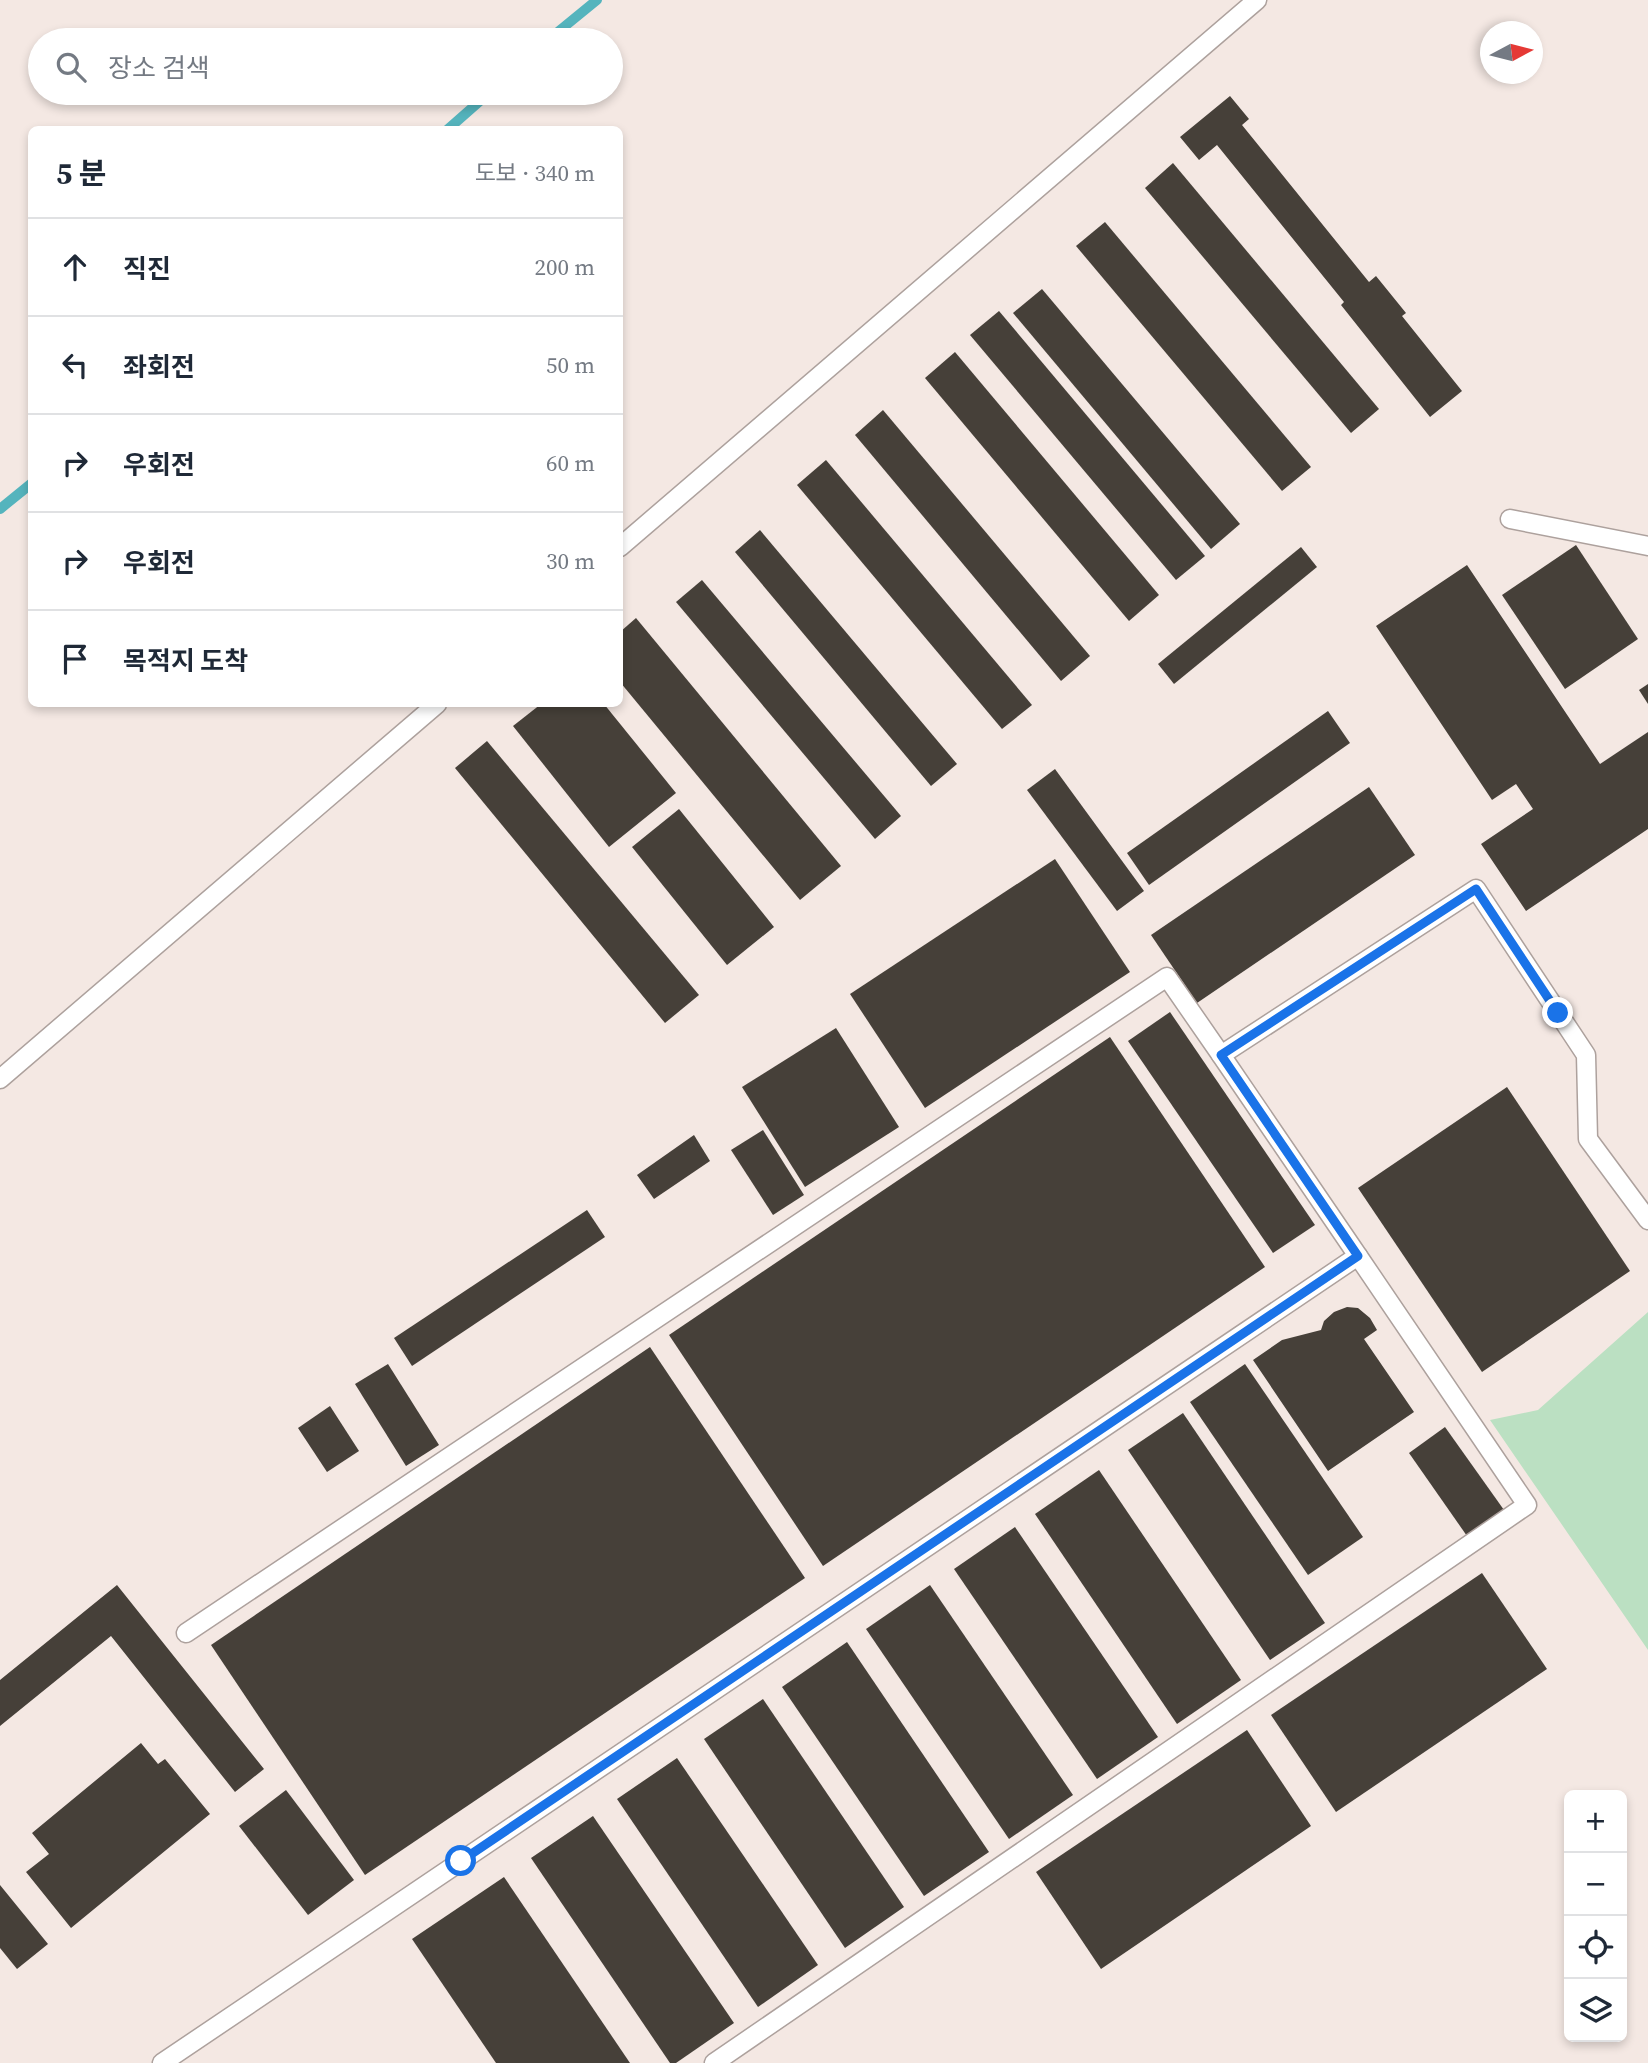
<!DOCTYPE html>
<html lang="ko">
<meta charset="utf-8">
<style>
:root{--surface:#fff;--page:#f2f2f3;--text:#1f2937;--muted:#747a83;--line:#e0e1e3}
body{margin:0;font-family:"Source Serif 4","Noto Sans KR",serif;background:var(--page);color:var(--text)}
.controls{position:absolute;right:21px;bottom:21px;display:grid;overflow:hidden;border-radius:10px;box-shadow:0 4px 10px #0003}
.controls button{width:63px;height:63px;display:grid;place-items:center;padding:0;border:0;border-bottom:2px solid var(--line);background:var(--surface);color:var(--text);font:35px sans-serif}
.compass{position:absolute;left:1480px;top:21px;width:63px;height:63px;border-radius:50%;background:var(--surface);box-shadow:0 4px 10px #0003;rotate:83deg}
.stop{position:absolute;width:21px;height:21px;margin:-16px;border:5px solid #1a73e8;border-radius:50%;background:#fff}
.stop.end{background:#1a73e8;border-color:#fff;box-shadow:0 2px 7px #0008}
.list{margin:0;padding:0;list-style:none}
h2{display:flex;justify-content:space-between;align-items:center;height:91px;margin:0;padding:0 28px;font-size:30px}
h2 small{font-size:23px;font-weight:400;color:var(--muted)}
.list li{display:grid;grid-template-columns:46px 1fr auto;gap:21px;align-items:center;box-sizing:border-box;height:98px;padding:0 28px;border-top:2px solid var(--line)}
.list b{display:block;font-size:26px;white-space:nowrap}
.list em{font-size:23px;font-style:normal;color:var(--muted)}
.icon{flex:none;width:38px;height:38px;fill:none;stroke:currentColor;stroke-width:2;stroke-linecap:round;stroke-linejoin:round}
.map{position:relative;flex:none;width:1648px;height:2063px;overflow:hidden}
.search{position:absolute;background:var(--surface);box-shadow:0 4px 10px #0003;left:28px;top:28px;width:595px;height:77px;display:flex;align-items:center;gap:18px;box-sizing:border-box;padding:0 24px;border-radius:38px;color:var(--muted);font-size:26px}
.panel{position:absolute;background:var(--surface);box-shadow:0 4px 10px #0003;left:28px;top:126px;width:595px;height:581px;border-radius:10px}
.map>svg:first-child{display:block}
</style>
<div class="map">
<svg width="1648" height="2063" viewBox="0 0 1648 2063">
<rect width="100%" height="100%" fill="#f4e8e3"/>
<path fill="#bbe0c2" d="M 1648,1312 L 1648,1650 L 1490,1420 L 1538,1410 Z"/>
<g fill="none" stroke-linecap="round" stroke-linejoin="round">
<g stroke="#55b4bd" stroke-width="10">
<path d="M 548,40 L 597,0"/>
<path d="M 447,130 L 489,93"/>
<path d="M 0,509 L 32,483"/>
</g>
</g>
<g fill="#464039">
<path d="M 1230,96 L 1249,119 L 1242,125 L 1369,282 L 1376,276 L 1406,313 L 1402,316 L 1462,391 L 1430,417 L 1341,305 L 1344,302 L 1217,145 L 1199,160 L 1180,137 Z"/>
<path d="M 1173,163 L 1379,409 L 1351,433 L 1145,188 Z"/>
<path d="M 1105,222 L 1311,467 L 1282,491 L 1076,246 Z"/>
<path d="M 1042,289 L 1240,524 L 1211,549 L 1013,313 Z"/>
<path d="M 999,311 L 1205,556 L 1176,580 L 970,335 Z"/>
<path d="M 955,352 L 1159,595 L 1129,621 L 925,378 Z"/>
<path d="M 883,410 L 1090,656 L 1061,681 L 855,435 Z"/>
<path d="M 826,460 L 1032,705 L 1002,729 L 797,485 Z"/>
<path d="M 760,530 L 957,764 L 931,786 L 735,552 Z"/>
<path d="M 1576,545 L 1638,639 L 1565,689 L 1502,595 Z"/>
<path d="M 1301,547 L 1317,567 L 1174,684 L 1158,664 Z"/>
<path d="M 1467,565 L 1600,764 L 1648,732 L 1648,829 L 1526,911 L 1481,844 L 1533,809 L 1516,784 L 1492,800 L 1376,626 Z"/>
<path d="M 702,580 L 901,816 L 875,839 L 676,602 Z"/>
<path d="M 636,618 L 841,866 L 800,900 L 620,682 L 620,632 Z"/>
<path d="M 1648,684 L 1648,704 L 1639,690 Z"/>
<path d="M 541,704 L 604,704 L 676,793 L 609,847 L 513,726 Z"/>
<path d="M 1328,711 L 1350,743 L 1149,885 L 1127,853 Z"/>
<path d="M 487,741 L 699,995 L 665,1023 L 455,768 Z"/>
<path d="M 1055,769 L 1144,891 L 1117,911 L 1027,790 Z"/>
<path d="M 1369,787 L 1415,855 L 1197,1003 L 1151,935 Z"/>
<path d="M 679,809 L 774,927 L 727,965 L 632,847 Z"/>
<path d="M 1055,859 L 1130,972 L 925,1108 L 850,994 Z"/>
<path d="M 1170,1012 L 1315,1225 L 1273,1253 L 1128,1041 Z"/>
<path d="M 836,1028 L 899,1127 L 805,1187 L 742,1087 Z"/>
<path d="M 1110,1037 L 1265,1267 L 823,1566 L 669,1335 Z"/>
<path d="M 1507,1087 L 1630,1271 L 1482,1372 L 1358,1188 Z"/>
<path d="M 763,1130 L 804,1195 L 773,1215 L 731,1150 Z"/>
<path d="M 694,1135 L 710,1161 L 654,1199 L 637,1175 Z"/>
<path d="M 587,1210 L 605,1237 L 412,1366 L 394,1338 Z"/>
<path d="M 1347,1307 L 1358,1308 L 1370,1318 L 1377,1330 L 1364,1339 L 1414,1412 L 1328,1471 L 1253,1360 L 1282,1340 L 1321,1330 L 1324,1321 L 1334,1312 Z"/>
<path d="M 650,1347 L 805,1578 L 365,1875 L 211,1645 Z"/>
<path d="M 388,1364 L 439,1445 L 406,1466 L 355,1384 Z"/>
<path d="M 1245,1364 L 1363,1537 L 1308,1575 L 1190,1402 Z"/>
<path d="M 330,1406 L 359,1451 L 327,1472 L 298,1428 Z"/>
<path d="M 1183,1413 L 1325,1623 L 1270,1660 L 1128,1450 Z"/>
<path d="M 1445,1427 L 1504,1510 L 1467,1536 L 1409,1453 Z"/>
<path d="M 1099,1470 L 1241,1680 L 1177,1724 L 1035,1514 Z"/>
<path d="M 1015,1527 L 1158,1737 L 1097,1779 L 954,1569 Z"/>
<path d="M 1482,1573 L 1547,1669 L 1336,1812 L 1271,1715 Z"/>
<path d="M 117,1585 L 264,1769 L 235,1792 L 111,1636 L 0,1726 L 0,1680 Z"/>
<path d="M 930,1585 L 1073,1795 L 1009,1839 L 866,1629 Z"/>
<path d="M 847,1642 L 989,1852 L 924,1896 L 782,1687 Z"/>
<path d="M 763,1699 L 904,1907 L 845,1948 L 704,1739 Z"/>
<path d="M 1247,1730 L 1311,1826 L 1101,1969 L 1036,1872 Z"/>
<path d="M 141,1743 L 158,1764 L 165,1759 L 210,1814 L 71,1928 L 26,1872 L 49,1854 L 32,1833 Z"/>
<path d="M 677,1758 L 818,1965 L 758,2007 L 617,1799 Z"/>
<path d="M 286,1790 L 354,1880 L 308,1915 L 239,1826 Z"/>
<path d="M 593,1816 L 734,2023 L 676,2063 L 670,2063 L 531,1858 Z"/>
<path d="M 504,1877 L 630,2063 L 496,2063 L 412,1939 Z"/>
<path d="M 0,1885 L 48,1944 L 17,1969 L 0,1948 Z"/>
</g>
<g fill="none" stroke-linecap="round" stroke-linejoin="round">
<defs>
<g id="service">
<path d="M 1510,519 L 1648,546"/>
<path d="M 620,547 L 1257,0"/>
<path d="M 0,1079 L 437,704"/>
<path d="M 186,1633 L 1167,977 L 1221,1055"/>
<path d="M 162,2063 L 1358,1256 L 1221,1055 L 1476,889 L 1586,1055 L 1588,1139 L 1648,1220"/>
<path d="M 714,2063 L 1527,1505 L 1358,1256"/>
</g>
</defs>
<use href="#service" stroke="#ada19d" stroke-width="21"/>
<use href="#service" stroke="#fff" stroke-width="18"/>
</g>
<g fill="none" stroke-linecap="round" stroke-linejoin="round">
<path stroke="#1a73e8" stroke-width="9" d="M 461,1861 L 1358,1256 L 1221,1055 L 1476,889 L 1558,1013"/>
</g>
</svg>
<div class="controls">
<button>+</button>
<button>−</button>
<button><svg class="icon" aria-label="locate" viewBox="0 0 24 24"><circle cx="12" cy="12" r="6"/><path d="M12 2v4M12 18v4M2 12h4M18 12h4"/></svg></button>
<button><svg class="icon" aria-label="layers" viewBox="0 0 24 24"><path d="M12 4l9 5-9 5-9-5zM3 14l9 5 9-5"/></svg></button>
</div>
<svg class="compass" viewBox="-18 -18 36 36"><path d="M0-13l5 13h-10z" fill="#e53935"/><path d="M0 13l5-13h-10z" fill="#747a83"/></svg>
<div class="stop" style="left:461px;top:1861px"></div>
<div class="stop end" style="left:1558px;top:1013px"></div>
<div class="search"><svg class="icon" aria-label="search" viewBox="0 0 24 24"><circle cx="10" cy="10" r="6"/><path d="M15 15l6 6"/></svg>장소 검색</div>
<section class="panel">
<h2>5 분<small>도보 · 340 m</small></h2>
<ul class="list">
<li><svg class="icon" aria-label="ahead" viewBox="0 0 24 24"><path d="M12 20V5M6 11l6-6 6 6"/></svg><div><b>직진</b></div><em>200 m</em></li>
<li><svg class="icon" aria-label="left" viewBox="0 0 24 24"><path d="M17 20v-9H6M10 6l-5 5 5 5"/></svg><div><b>좌회전</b></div><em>50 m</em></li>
<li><svg class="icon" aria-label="right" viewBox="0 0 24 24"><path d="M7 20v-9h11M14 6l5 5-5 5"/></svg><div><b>우회전</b></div><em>60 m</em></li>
<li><svg class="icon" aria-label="right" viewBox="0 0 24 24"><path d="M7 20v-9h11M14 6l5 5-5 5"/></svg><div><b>우회전</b></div><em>30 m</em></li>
<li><svg class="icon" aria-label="arrive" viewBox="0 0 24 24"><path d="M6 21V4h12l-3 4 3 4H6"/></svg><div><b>목적지 도착</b></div></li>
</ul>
</section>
</div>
